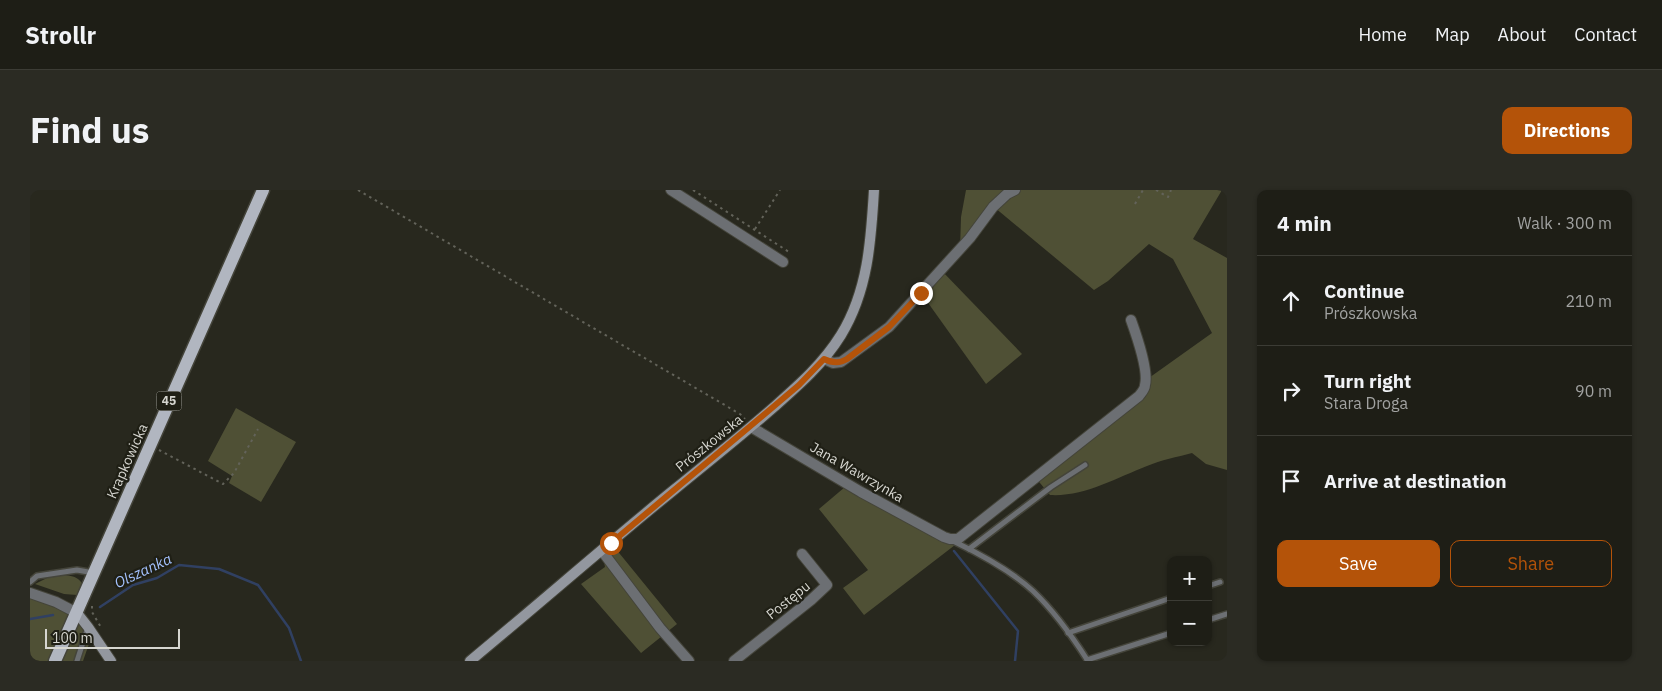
<!DOCTYPE html>
<meta charset="utf-8">
<style>
:root{--surface:#1e1e16;--page:#2b2b23;--text:#f1f3f6;--muted:#a1a2a1;--line:#3c3c35;--accent:#b45309}
body{margin:0;font-family:"IBM Plex Sans",sans-serif;background:var(--page);color:var(--text)}
.controls{position:absolute;right:15px;bottom:15px;display:grid;overflow:hidden;border-radius:10px;box-shadow:0 1px 4px #0004}
.controls button{width:45px;height:45px;display:grid;place-items:center;padding:0;border:0;border-bottom:1px solid var(--line);background:var(--surface);color:var(--text);font:25px sans-serif}
.scale{position:absolute;left:15px;bottom:12px;width:135px;box-sizing:border-box;padding-left:5px;border:2px solid #d6d6d0;border-top:0;font-size:14px;line-height:18px;white-space:nowrap;color:#d6d6d0;-webkit-text-stroke:4px #1f1f15;paint-order:stroke}
.stop{position:absolute;width:15px;height:15px;margin:-11px;border:4px solid #b45309;border-radius:50%;background:#fff}
.stop.end{background:#b45309;border-color:#fff;box-shadow:0 1px 5px #0008}
.list{margin:0;padding:0;list-style:none}
h2{display:flex;justify-content:space-between;align-items:center;height:65px;margin:0;padding:0 20px;font-size:21px}
h2 small{font-size:16px;font-weight:400;color:var(--muted)}
.list li{display:grid;grid-template-columns:32px 1fr auto;gap:15px;align-items:center;box-sizing:border-box;height:90px;padding:0 20px;border-top:1px solid var(--line)}
.list b{display:block;font-size:19px;white-space:nowrap}
.list p{margin:0;font-size:16px;white-space:nowrap;color:var(--muted)}
.list em{font-size:16px;font-style:normal;color:var(--muted)}
.actions{display:flex;gap:10px;padding:15px 20px}
.actions a{flex:1;padding:11px 0;border:1px solid var(--accent);border-radius:10px;text-align:center;font-size:18px;color:var(--accent)}
.actions .main{background:var(--accent);color:#fff}
.icon{flex:none;width:28px;height:28px;fill:none;stroke:currentColor;stroke-width:2;stroke-linecap:round;stroke-linejoin:round}
.map{position:relative;flex:none;width:1197px;height:471px;overflow:hidden;border-radius:10px}
header{display:flex;align-items:center;gap:30px;box-sizing:border-box;height:70px;padding:0 25px;background:var(--surface);border-bottom:1px solid var(--line)}
header strong{font-size:24px}
nav{display:flex;gap:28px;margin-inline-start:auto;font-size:18px}
.intro{display:flex;align-items:center;justify-content:space-between;box-sizing:border-box;height:120px;padding:0 30px}
h1{margin:0;font-size:35px}
.button{padding:12px 22px;border-radius:10px;background:var(--accent);color:#fff;font-size:18px;font-weight:700}
main{display:flex;gap:30px;padding:0 30px}
aside{flex:1;background:var(--surface);border-radius:10px;box-shadow:0 1px 4px #0004}
.map>svg:first-child{display:block}
</style>
<header>
<strong>Strollr</strong>
<nav><a>Home</a><a>Map</a><a>About</a><a>Contact</a></nav>
</header>
<div class="intro"><h1>Find us</h1><a class="button">Directions</a></div>
<main>
<div class="map">
<svg width="1197" height="471" viewBox="0 0 1197 471">
<rect width="100%" height="100%" fill="#28281e"/>
<g fill="#4f5035">
<path d="M 936,0 L 1192,0 L 1163,49 L 1197,68 L 1197,280 L 1176,274 L 1162,263 C 1147,267 1131,270 1117,276 C 1086,288 1054,307 1020,305 L 1005,287 L 1109,206 L 1116,190 L 1182,143 L 1143,69 L 1119,54 L 1078,91 L 1064,100 L 964,17 L 930,60 L 931,27 Z"/>
<path d="M 911,80 L 992,164 L 956,194 L 891,103 Z"/>
<path d="M 206,218 L 266,252 L 231,312 L 199,293 L 202,286 L 178,271 Z"/>
<path d="M 815,297 L 920,349 L 925,355 L 834,425 L 813,398 L 838,380 L 789,319 Z"/>
<path d="M 581,353 L 647,434 L 611,463 L 551,394 L 575,377 L 572,361 Z"/>
<path d="M 33,385 C 42,386 48,386 53,395 L 47,405 L 34,404 L 5,394 L 21,386 Z"/>
<path d="M 0,403 L 12,406 L 58,437 L 60,451 L 53,471 L 0,471 Z"/>
</g>
<g fill="none" stroke-linecap="round" stroke-linejoin="round">
<g stroke="#304062" stroke-width="2.5">
<path d="M 924,361 L 988,441 L 985,471"/>
<path d="M 70,417 L 103,395 L 127,388 L 149,375 L 189,379 L 228,395 L 259,438 L 271,471"/>
<path d="M 0,429 L 23,425"/>
</g>
<defs>
<g id="lane">
<path d="M 925,352 C 952,365 980,380 1003,401 C 1024,421 1042,446 1058,471"/>
<path d="M 939,359 L 1021,297 L 1055,275"/>
<path d="M 0,392 L 7,386 L 47,380 L 64,383"/>
<path d="M 1178,396 L 1190,392"/>
<path d="M 1178,430 L 1197,424"/>
<path d="M 1038,443 L 1141,408"/>
<path d="M 1057,470 L 1141,443"/>
<path d="M 47,471 L 58,437"/>
</g>
<g id="street">
<path d="M 641,0 L 753,72"/>
<path d="M 794,169 L 803,173 L 811,172 L 859,137 L 940,48 L 963,17 L 977,4 L 985,0"/>
<path d="M 721,237 L 831,302 L 914,347 L 920,349 L 928,349 L 1109,206 C 1112,202 1115,199 1115,195 C 1119,180 1106,144 1101,130"/>
<path d="M 572,361 L 630,438 L 659,471"/>
<path d="M 0,403 L 26,412 L 47,423"/>
<path d="M 704,471 L 781,410 L 797,395 L 772,364"/>
</g>
<g id="secondary">
<path d="M 47,423 L 58,437 L 81,471"/>
<path d="M 440,471 C 509,414 576,355 645,299 C 678,272 712,245 744,217 C 769,195 793,174 811,145 C 838,101 841,51 844,0"/>
</g>
<path id="primary" d="M 25,471 L 233,0"/>
</defs>
<use href="#lane" stroke="#44443a" stroke-width="8"/>
<use href="#street" stroke="#44443a" stroke-width="12"/>
<use href="#secondary" stroke="#44443a" stroke-width="12"/>
<use href="#primary" stroke="#44443a" stroke-width="15"/>
<g stroke="#63635a" stroke-width="2" stroke-dasharray="2.5 4" stroke-linecap="butt">
<path d="M 328,0 L 710,224 L 715,229"/>
<path d="M 663,0 L 759,62"/>
<path d="M 1126,0 L 1138,7 L 1141,0"/>
<path d="M 1105,14 L 1113,0"/>
<path d="M 725,39 L 750,0"/>
<path d="M 129,260 L 193,294 L 204,283 L 228,239"/>
<path d="M 62,416 L 62,422 L 72,439"/>
</g>
<use href="#lane" stroke="#6c6f73" stroke-width="5"/>
<use href="#street" stroke="#6c6f73" stroke-width="10"/>
<use href="#secondary" stroke="#93979f" stroke-width="10"/>
<use href="#primary" stroke="#b1b6c0" stroke-width="12"/>
</g>
<g fill="none" stroke-linecap="round" stroke-linejoin="round">
<path stroke="#b45309" stroke-width="6" d="M 581,353 L 736,223 L 769,195 L 794,169 C 802,173 809,174 817,169 L 859,137 L 891,103"/>
</g>
<g text-anchor="middle" stroke-width="4.5" stroke-linejoin="round" paint-order="stroke">
<rect fill="#1f1f15" stroke="#9f9f98" stroke-width="1" x="126.5" y="201.5" width="25" height="19" rx="4"/>
<g font-size="12" font-weight="bold" fill="#d6d6d0">
<text x="139" y="215">45</text>
</g>
<g font-size="14" fill="#d6d6d0" stroke="#1f1f15">
<text transform="translate(679 253) rotate(-39)" y="5">Prószkowska</text>
<text transform="translate(97 271) rotate(-66)" y="5">Krapkowicka</text>
<text transform="translate(827 282) rotate(30)" y="5">Jana Wawrzynka</text>
<text transform="translate(758 410) rotate(-39)" y="5">Postępu</text>
</g>
<g font-size="15" font-style="italic" fill="#a4c2ff" stroke="#1f1f15">
<text transform="translate(113 381) rotate(-25)" y="5">Olszanka</text>
</g>
</g>
</svg>
<div class="controls">
<button>+</button>
<button>−</button>
</div>
<div class="scale">100 m</div>
<div class="stop" style="left:581px;top:353px"></div>
<div class="stop end" style="left:891px;top:103px"></div>
</div>
<aside>
<h2>4 min<small>Walk · 300 m</small></h2>
<ul class="list">
<li><svg class="icon" aria-label="ahead" viewBox="0 0 24 24"><path d="M12 20V5M6 11l6-6 6 6"/></svg><div><b>Continue</b><p>Prószkowska</p></div><em>210 m</em></li>
<li><svg class="icon" aria-label="right" viewBox="0 0 24 24"><path d="M7 20v-9h11M14 6l5 5-5 5"/></svg><div><b>Turn right</b><p>Stara Droga</p></div><em>90 m</em></li>
<li><svg class="icon" aria-label="arrive" viewBox="0 0 24 24"><path d="M6 21V4h12l-3 4 3 4H6"/></svg><div><b>Arrive at destination</b></div></li>
</ul>
<div class="actions"><a class="main">Save</a><a>Share</a></div>
</aside>
</main>
